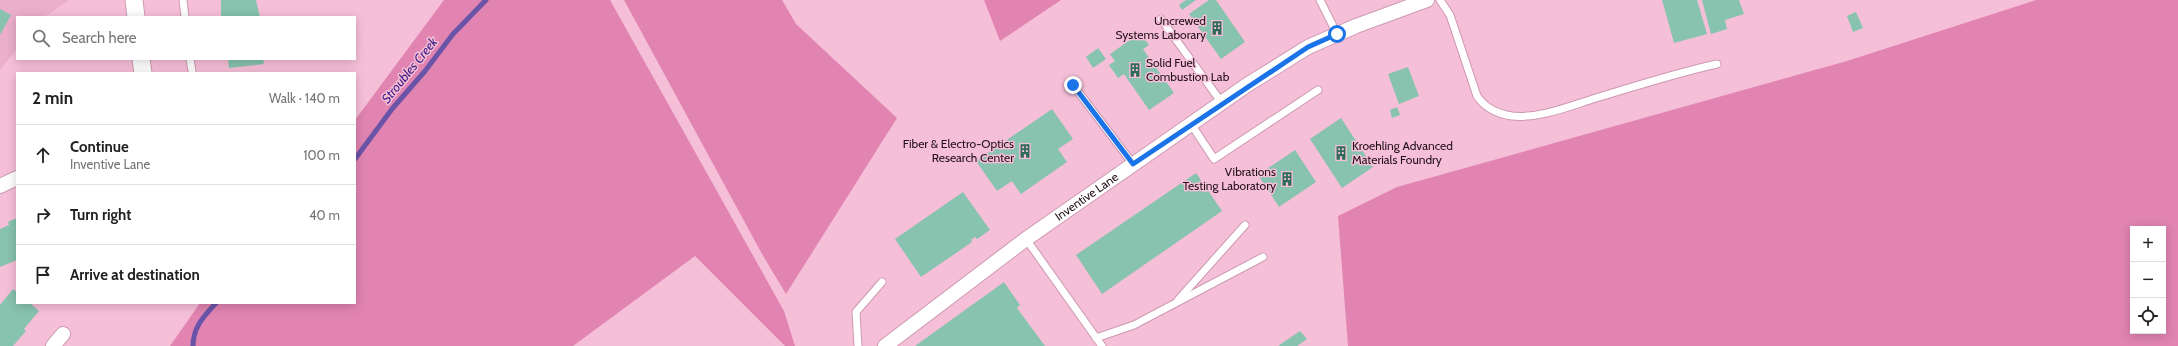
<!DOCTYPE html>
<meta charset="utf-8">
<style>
:root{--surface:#fff;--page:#f6f6f6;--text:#222;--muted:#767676;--line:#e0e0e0}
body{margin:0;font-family:Cabin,sans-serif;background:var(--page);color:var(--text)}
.controls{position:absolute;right:12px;bottom:12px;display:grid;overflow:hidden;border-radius:0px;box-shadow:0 2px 10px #0003}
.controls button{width:36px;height:36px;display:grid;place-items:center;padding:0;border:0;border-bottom:1px solid var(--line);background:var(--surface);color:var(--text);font:20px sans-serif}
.stop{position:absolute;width:12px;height:12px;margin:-9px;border:3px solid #1a73e8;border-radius:50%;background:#fff}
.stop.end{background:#1a73e8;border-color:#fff;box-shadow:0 1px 4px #0008}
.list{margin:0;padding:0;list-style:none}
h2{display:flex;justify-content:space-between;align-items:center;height:52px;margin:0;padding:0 16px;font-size:17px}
h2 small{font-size:13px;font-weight:400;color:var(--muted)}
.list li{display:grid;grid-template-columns:26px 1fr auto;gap:12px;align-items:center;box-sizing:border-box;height:60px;padding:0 16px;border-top:1px solid var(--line)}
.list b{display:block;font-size:15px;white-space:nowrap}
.list p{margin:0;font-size:13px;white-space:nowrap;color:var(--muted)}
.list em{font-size:13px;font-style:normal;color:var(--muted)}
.icon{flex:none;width:22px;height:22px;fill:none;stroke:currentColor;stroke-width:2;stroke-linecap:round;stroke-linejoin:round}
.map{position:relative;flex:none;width:2178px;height:346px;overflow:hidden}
.search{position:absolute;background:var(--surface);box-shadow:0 2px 10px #0003;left:16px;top:16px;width:340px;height:44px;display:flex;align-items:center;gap:10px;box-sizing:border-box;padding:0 14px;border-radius:0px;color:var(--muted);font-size:15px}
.panel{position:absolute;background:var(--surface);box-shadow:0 2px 10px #0003;left:16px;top:72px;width:340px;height:232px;border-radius:0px}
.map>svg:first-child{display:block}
</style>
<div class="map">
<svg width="2178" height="346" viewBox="0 0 2178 346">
<rect width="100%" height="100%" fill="#f6bfd8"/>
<path fill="#ecafcb" d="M 0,0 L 69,0 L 44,17 L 17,17 L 17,48 L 0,70 Z"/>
<g fill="#e184b1" fill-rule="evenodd">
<path d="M 444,0 L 610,0 L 784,311 L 795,346 L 785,346 L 695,256 L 573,346 L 170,346 L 200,303 L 355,303 L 355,120 Z"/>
<path d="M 624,0 L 782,0 L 796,24 L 897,118 L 786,294 L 762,254 Z"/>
<path d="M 984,0 L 1061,0 L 1000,41 Z"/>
<path d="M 2036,0 L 2178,0 L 2178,346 L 1348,346 L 1338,216 L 1397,187 L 1847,61 ZM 2133,229 L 2163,229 L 2163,331 L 2133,331 Z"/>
</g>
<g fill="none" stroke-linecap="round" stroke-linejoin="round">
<g stroke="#6a54a8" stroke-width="5">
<path d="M 355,159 L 392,109 L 425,71 L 453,34 L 486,0"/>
<path d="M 193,346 C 193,327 204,316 216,303"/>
</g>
</g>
<g fill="#87c3ae">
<path d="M 221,0 L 256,0 L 260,17 L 221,17 Z"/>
<path d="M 1186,0 L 1196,0 L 1182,10 L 1179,5 Z"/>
<path d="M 1209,0 L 1216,0 L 1245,42 L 1221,59 L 1189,14 Z"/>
<path d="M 1662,0 L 1697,0 L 1707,34 L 1674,43 Z"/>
<path d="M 1702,0 L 1739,0 L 1744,14 L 1725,20 L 1727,29 L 1711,34 Z"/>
<path d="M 0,9 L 11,15 L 0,35 Z"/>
<path d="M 1856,12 L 1863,28 L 1853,32 L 1847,16 Z"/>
<path d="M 1140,33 L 1149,45 L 1143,49 L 1174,93 L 1149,110 L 1124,74 L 1118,78 L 1109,65 L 1115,61 L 1110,54 Z"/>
<path d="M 1098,48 L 1106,59 L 1093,68 L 1086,57 Z"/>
<path d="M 228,59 L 263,59 L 264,64 L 229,68 Z"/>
<path d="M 1408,67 L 1419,96 L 1399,104 L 1388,74 Z"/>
<path d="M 1397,107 L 1400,115 L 1392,118 L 1390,110 Z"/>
<path d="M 1052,109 L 1073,139 L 1058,149 L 1067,162 L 1021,194 L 1012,181 L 997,191 L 976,161 Z"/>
<path d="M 1341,118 L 1373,167 L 1342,188 L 1310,139 Z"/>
<path d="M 1295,150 L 1316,182 L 1279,207 L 1258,175 Z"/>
<path d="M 1196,173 L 1222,211 L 1102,294 L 1076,255 Z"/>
<path d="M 963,192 L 990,230 L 977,239 L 975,237 L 971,240 L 972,242 L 921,277 L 895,239 Z"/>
<path d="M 17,218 L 17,260 L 0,267 L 0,229 L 9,225 L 8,222 Z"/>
<path d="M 1004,282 L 1020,305 L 1017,308 L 1045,346 L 915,346 Z"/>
<path d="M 13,289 L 17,292 L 17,303 L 30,303 L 39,311 L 24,329 L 26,331 L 13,346 L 0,346 L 0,305 Z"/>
<path d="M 1300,331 L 1307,339 L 1297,346 L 1278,346 Z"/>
</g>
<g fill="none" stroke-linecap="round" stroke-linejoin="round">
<defs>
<g id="service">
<path d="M 183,0 L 185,17"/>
<path d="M 1320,0 L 1337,34"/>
<path d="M 1440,0 L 1450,15 L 1477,96 C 1485,108 1498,114 1512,116 C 1539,119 1570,106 1596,98 C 1636,86 1676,73 1717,64"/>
<path d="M 1161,19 L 1222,103"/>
<path d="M 190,59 L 192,71"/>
<path d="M 1073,85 L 1133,164"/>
<path d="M 1191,124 L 1214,159 L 1318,90"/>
<path d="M 1026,239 L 1102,346"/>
<path d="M 1178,300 L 1245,225"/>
<path d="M 1096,338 L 1134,325 L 1263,257"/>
<path d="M 858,346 L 856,312 L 882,282"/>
</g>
<g id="minor">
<path d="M 0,186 L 17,178"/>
<path d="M 53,346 L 63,334"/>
<path id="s1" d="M 885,346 L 1026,239 L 1247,85 L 1308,47 L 1356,26 L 1427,0"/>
</g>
<g id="tertiary">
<path d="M 134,0 L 136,17"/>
<path d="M 141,59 L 143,73"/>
</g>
</defs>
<use href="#service" stroke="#cd99b1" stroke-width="9"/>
<use href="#minor" stroke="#cd99b1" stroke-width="16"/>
<use href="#tertiary" stroke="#cd99b1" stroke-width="19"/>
<use href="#service" stroke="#fff" stroke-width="7"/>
<use href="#minor" stroke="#fff" stroke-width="14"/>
<use href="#tertiary" stroke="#fff" stroke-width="17"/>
</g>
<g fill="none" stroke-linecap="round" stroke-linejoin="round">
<path stroke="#1a73e8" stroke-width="5" d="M 1073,85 L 1133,164 L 1308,47 L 1337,34"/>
</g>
<defs>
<symbol id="building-bare" viewBox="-9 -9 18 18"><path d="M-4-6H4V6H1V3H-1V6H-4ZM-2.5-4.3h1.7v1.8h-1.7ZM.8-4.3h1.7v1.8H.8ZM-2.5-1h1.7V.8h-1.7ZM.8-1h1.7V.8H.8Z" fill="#2d6b58" stroke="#f6bfd8" stroke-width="2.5" paint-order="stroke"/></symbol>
</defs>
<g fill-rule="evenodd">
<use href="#building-bare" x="1207" y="18" width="20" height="20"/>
<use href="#building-bare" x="1125" y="60" width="20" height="20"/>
<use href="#building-bare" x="1015" y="141" width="20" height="20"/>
<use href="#building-bare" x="1331" y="143" width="20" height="20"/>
<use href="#building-bare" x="1277" y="169" width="20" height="20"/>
</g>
<g text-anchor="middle" stroke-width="3" stroke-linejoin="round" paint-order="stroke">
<g font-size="12" fill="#221019" stroke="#f6bfd8" text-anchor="end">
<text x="1206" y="25">Uncrewed<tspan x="1206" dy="14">Systems Laborary</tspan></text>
<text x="1146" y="67" text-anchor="start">Solid Fuel<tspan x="1146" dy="14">Combustion Lab</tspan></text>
<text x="1014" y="148">Fiber &amp; Electro-Optics<tspan x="1014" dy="14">Research Center</tspan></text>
<text x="1352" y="150" text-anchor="start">Kroehling Advanced<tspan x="1352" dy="14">Materials Foundry</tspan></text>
<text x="1276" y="176">Vibrations<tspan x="1276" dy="14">Testing Laboratory</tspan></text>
</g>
<g font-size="12" fill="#221019" stroke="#f6bfd8">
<text dy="4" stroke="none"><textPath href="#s1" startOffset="251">Inventive Lane</textPath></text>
</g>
<g font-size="13" font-style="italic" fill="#3c1a83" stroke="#f6bfd8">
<text transform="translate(409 70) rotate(-51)" y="5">Stroubles Creek</text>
</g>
</g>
</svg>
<div class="controls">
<button>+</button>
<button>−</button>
<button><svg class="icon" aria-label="locate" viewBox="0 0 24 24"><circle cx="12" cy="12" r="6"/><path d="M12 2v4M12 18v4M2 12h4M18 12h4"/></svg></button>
</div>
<div class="stop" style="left:1337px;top:34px"></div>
<div class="stop end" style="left:1073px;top:85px"></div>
<div class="search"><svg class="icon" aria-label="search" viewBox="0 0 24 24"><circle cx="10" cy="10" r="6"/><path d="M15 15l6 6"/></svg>Search here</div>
<section class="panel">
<h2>2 min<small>Walk · 140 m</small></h2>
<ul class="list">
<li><svg class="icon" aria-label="ahead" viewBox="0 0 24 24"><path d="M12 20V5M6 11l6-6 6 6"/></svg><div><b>Continue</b><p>Inventive Lane</p></div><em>100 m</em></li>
<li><svg class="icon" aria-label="right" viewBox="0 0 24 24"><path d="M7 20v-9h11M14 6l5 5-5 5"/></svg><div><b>Turn right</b></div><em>40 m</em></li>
<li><svg class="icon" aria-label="arrive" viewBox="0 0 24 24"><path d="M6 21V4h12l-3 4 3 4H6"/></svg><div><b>Arrive at destination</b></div></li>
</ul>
</section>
</div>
